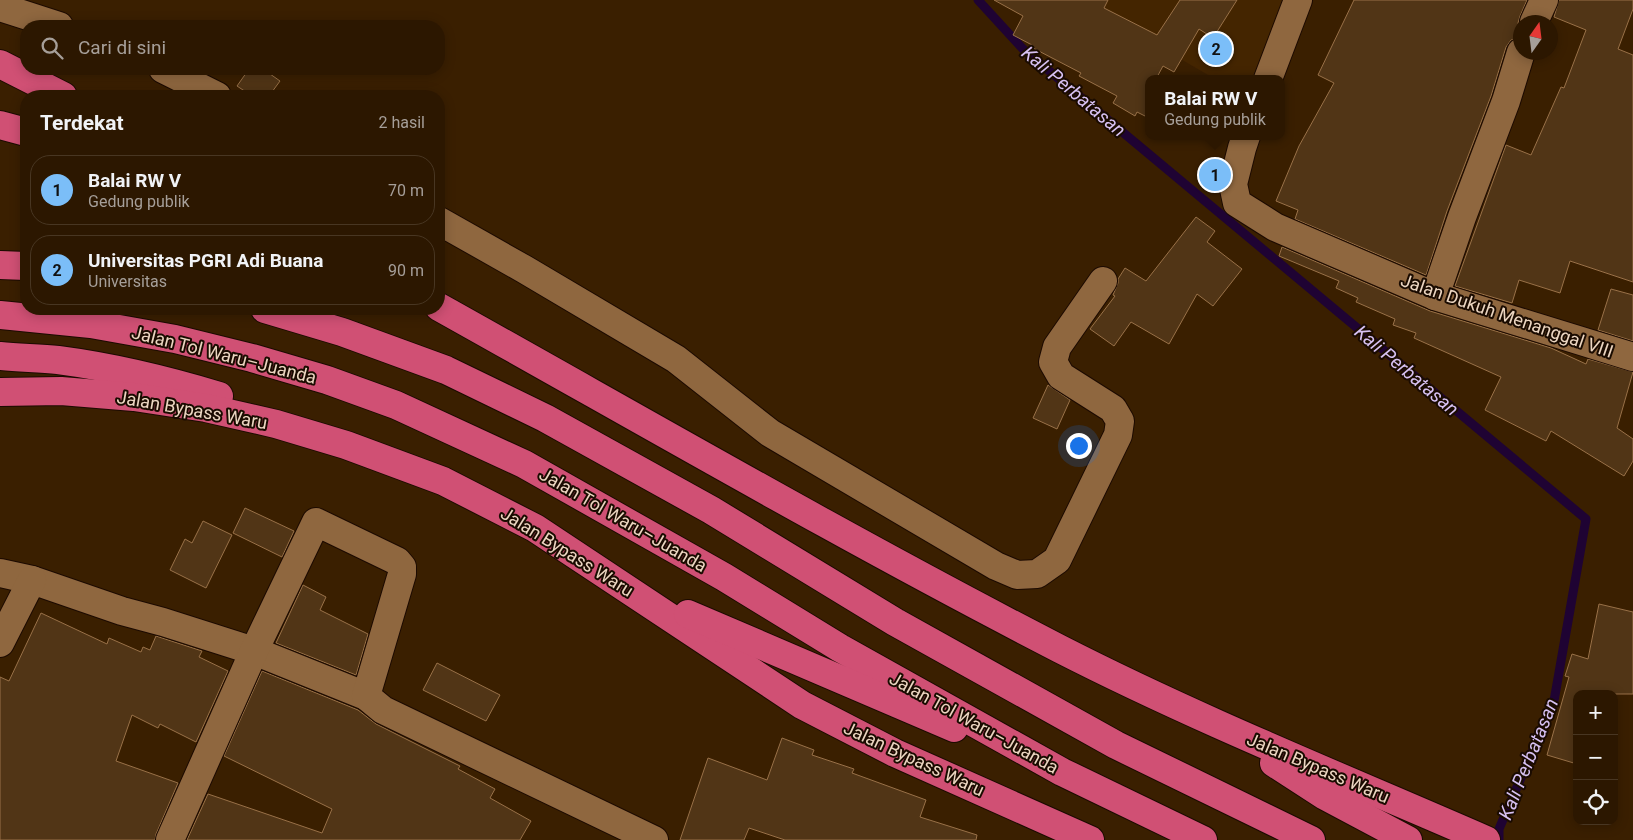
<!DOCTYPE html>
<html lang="id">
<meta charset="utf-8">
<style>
:root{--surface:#2c1700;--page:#38240f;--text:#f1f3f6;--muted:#a69f99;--line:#483622;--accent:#7bbef8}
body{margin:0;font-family:Roboto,sans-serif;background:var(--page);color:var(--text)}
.controls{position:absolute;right:15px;bottom:15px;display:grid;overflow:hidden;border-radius:10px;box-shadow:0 2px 12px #0003}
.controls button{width:45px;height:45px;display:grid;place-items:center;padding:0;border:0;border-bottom:1px solid var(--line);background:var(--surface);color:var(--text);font:25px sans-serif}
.compass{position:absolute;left:1513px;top:15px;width:45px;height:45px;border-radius:50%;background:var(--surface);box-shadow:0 2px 12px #0003;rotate:14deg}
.you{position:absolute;left:1078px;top:445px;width:18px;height:18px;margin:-12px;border:4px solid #fff;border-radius:50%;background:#1a73e8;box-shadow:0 0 0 8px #1a73e833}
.badge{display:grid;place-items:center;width:32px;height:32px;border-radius:50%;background:var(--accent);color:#111;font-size:16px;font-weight:700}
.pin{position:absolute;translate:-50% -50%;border:2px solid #fff;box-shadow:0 1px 5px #0006}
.popup{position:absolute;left:1145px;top:75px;width:140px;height:65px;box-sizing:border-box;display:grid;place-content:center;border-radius:10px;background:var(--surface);filter:drop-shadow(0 1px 4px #0005);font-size:16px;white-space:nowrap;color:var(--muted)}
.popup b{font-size:19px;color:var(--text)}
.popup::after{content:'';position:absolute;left:50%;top:100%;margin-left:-10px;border:10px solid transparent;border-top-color:var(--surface)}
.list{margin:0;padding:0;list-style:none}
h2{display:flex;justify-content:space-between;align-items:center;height:65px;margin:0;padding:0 20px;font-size:21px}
h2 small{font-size:16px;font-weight:400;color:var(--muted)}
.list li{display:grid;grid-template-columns:32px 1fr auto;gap:15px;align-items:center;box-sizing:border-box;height:70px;margin:0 10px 10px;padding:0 10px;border:1px solid var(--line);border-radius:20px}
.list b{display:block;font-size:19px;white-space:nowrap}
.list p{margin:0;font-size:16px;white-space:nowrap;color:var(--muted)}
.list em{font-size:16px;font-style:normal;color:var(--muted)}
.icon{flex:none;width:28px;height:28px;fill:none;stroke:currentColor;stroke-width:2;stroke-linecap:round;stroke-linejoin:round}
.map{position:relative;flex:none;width:1633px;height:840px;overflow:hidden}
.search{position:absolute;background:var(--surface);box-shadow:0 2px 12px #0003;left:20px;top:20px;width:425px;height:55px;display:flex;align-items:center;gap:12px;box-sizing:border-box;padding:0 18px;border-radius:20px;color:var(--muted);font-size:19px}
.panel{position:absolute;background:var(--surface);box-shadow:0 2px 12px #0003;left:20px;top:90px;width:425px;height:225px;border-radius:20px}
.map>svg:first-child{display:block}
</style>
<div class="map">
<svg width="1633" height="840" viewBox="0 0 1633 840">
<rect width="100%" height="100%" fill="#3a1f00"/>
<path fill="#442500" d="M 1079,0 L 1287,0 L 1257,79 L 1215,79 Z"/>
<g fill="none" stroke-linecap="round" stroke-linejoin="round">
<path stroke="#1f0333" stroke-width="9" d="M 978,0 L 1023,49 L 1586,519 L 1554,701 L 1499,829 L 1499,840"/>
</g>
<g fill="#513516" stroke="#997148">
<path d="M 994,0 L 1108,0 L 1104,8 L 1157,35 L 1180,0 L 1237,0 L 1213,38 L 1199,29 L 1174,72 L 1163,66 L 1156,79 L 1149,79 L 1149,118 L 1137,112 L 1135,116 L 1113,103 L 1117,96 L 1079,76 L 1081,73 L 1031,47 L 1032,45 L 1013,35 L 1023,16 Z"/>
<path d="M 1354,0 L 1527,0 L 1520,16 L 1518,23 L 1520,37 L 1511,40 L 1506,47 L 1491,96 L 1447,211 L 1426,275 L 1295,219 L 1298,210 L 1276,201 L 1299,146 L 1334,83 L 1318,75 Z"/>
<path d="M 1559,0 L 1633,0 L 1633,9 L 1618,49 L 1633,55 L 1633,282 L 1570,261 L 1560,293 L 1519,280 L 1512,303 L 1455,286 L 1506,145 L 1531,155 L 1561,87 L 1564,88 L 1586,30 L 1554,17 Z"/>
<path d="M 249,69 L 263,69 L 280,81 L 269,96 L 252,96 L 237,86 Z"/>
<path d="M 1196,217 L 1215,231 L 1207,242 L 1242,269 L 1213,306 L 1197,294 L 1169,344 L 1131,322 L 1114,346 L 1090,329 L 1115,296 L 1113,295 L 1118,283 L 1118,279 L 1125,268 L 1146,281 Z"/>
<path d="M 1282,247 L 1430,311 L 1551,348 L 1586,364 L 1588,359 L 1633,372 L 1617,428 L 1633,439 L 1633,461 L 1624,476 L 1551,431 L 1546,441 L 1485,410 L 1501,377 L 1414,338 L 1416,333 L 1393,325 L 1395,319 L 1356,302 L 1358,298 L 1336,288 L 1339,281 L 1279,256 Z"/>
<path d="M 1611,289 L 1633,295 L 1633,341 L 1598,330 Z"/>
<path d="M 1048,385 L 1070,400 L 1057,429 L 1033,418 Z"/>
<path d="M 245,508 L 294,531 L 282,557 L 233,533 Z"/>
<path d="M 203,521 L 232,535 L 206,588 L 170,570 L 185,539 L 192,543 Z"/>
<path d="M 303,585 L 326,597 L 320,610 L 368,634 L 356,675 L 276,643 Z"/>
<path d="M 1599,604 L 1633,612 L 1633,694 L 1577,694 L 1577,764 L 1547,755 L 1569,677 L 1565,676 L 1572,654 L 1588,659 Z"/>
<path d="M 41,613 L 107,644 L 109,638 L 141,652 L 143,647 L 150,650 L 156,636 L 159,637 L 202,651 L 199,657 L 228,671 L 196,742 L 160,724 L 158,728 L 132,715 L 116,761 L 178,783 L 156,834 L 155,840 L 0,840 L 0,677 L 9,681 Z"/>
<path d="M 437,663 L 500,695 L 486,721 L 423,690 Z"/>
<path d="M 262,671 L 358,710 L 376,724 L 460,766 L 458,769 L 495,789 L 490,798 L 531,821 L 520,840 L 187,840 L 208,794 L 322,833 L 332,809 L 224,756 Z"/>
<path d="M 782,738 L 814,750 L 812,755 L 854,769 L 852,773 L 926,800 L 920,817 L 977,835 L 976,840 L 785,840 L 749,828 L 744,840 L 680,840 L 708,758 L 767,780 Z"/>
</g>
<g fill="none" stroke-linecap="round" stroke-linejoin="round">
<defs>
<g id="minor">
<path d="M 0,7 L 59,26"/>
<path d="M 1534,22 L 1544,0"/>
<path d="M 163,69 L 217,96"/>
<path d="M 1268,79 L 1298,0"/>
<path d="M 1246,136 L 1242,148 L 1233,184 L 1237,203 L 1275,227 L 1435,296 L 1633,357"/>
<path d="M 439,221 L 524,269 L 676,359 L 770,433 L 996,566 L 1017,575 L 1037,574 L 1057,560 L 1118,435 L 1120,421 L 1113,409 L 1061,376 L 1053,362 L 1057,347 L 1103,281"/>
<path d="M 1435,296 L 1462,217 L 1506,101 L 1521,52"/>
<path d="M 0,573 L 32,580 L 122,611 L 163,622 L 254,651 L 366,696"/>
<path d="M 0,643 L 32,580"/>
<path d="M 170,840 L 254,651 L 316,522 L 397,561 L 402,567 L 402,574 L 366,696 L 383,710 L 654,840"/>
</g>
<g id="highway">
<path d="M 0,64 L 63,96"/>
<path d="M 0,125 L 26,132"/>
<path d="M 0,265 L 26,266"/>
<path d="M 439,307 C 645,422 850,541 1060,649 C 1199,720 1344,778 1486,840"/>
<path d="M 265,309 L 342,332 L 446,370 L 545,418 L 711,510 L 895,622 L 1116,745 L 1311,840"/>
<path d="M 0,315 L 91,324 L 175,339 L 252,358 L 327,380 L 396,405 L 524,464 L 724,577 L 840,648 L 1062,772 L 1203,840"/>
<path d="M 0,356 C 19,358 39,358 58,360 C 112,367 166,380 219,396"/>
<path d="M 0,392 L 61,391 L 134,397 L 206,408 L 276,424 L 346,445 L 443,481 L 535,528 L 802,705 L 895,753 L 1090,840"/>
<path d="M 688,614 L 954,728"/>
<path d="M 1274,763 L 1325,796 L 1408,840"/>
</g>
</defs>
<use href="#minor" stroke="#1c0a00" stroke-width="30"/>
<use href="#highway" stroke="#1c0a00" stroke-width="30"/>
<use href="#minor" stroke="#8f673f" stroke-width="28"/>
<use href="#highway" stroke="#d05074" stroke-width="28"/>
</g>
<g text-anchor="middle" stroke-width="4" stroke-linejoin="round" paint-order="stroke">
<g font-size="18" fill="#ecd6c1" stroke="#1a0b00">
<text transform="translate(1507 316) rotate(19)" y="6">Jalan Dukuh Menanggal VIII</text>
<text transform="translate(224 355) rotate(14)" y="6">Jalan Tol Waru–Juanda</text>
<text transform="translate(192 410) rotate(10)" y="6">Jalan Bypass Waru</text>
<text transform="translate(623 520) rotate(30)" y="6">Jalan Tol Waru–Juanda</text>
<text transform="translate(567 552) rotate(32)" y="6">Jalan Bypass Waru</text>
<text transform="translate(974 723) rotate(29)" y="6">Jalan Tol Waru–Juanda</text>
<text transform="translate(914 759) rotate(25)" y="6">Jalan Bypass Waru</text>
<text transform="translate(1318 768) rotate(23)" y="6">Jalan Bypass Waru</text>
</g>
<g font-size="19" font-style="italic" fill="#d7c1f2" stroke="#1a0b00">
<text transform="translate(1074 91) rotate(40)" y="7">Kali Perbatasan</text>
<text transform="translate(1407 370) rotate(40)" y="7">Kali Perbatasan</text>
<text transform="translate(1528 759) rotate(-68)" y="7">Kali Perbatasan</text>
</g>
</g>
</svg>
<div class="controls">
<button>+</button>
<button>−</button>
<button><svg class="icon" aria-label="locate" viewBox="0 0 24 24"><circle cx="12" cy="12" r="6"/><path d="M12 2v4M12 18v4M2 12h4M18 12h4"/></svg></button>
</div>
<svg class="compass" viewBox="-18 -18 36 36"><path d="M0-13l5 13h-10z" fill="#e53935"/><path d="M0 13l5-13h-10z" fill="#a69f99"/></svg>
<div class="you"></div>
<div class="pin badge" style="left:1215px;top:175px">1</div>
<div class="popup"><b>Balai RW V</b>Gedung publik</div>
<div class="pin badge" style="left:1216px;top:49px">2</div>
<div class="search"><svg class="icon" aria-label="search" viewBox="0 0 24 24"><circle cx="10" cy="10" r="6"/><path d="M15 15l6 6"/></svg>Cari di sini</div>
<section class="panel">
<h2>Terdekat<small>2 hasil</small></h2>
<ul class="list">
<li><span class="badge">1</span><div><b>Balai RW V</b><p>Gedung publik</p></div><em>70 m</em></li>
<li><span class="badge">2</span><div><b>Universitas PGRI Adi Buana</b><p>Universitas</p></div><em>90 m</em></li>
</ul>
</section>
</div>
